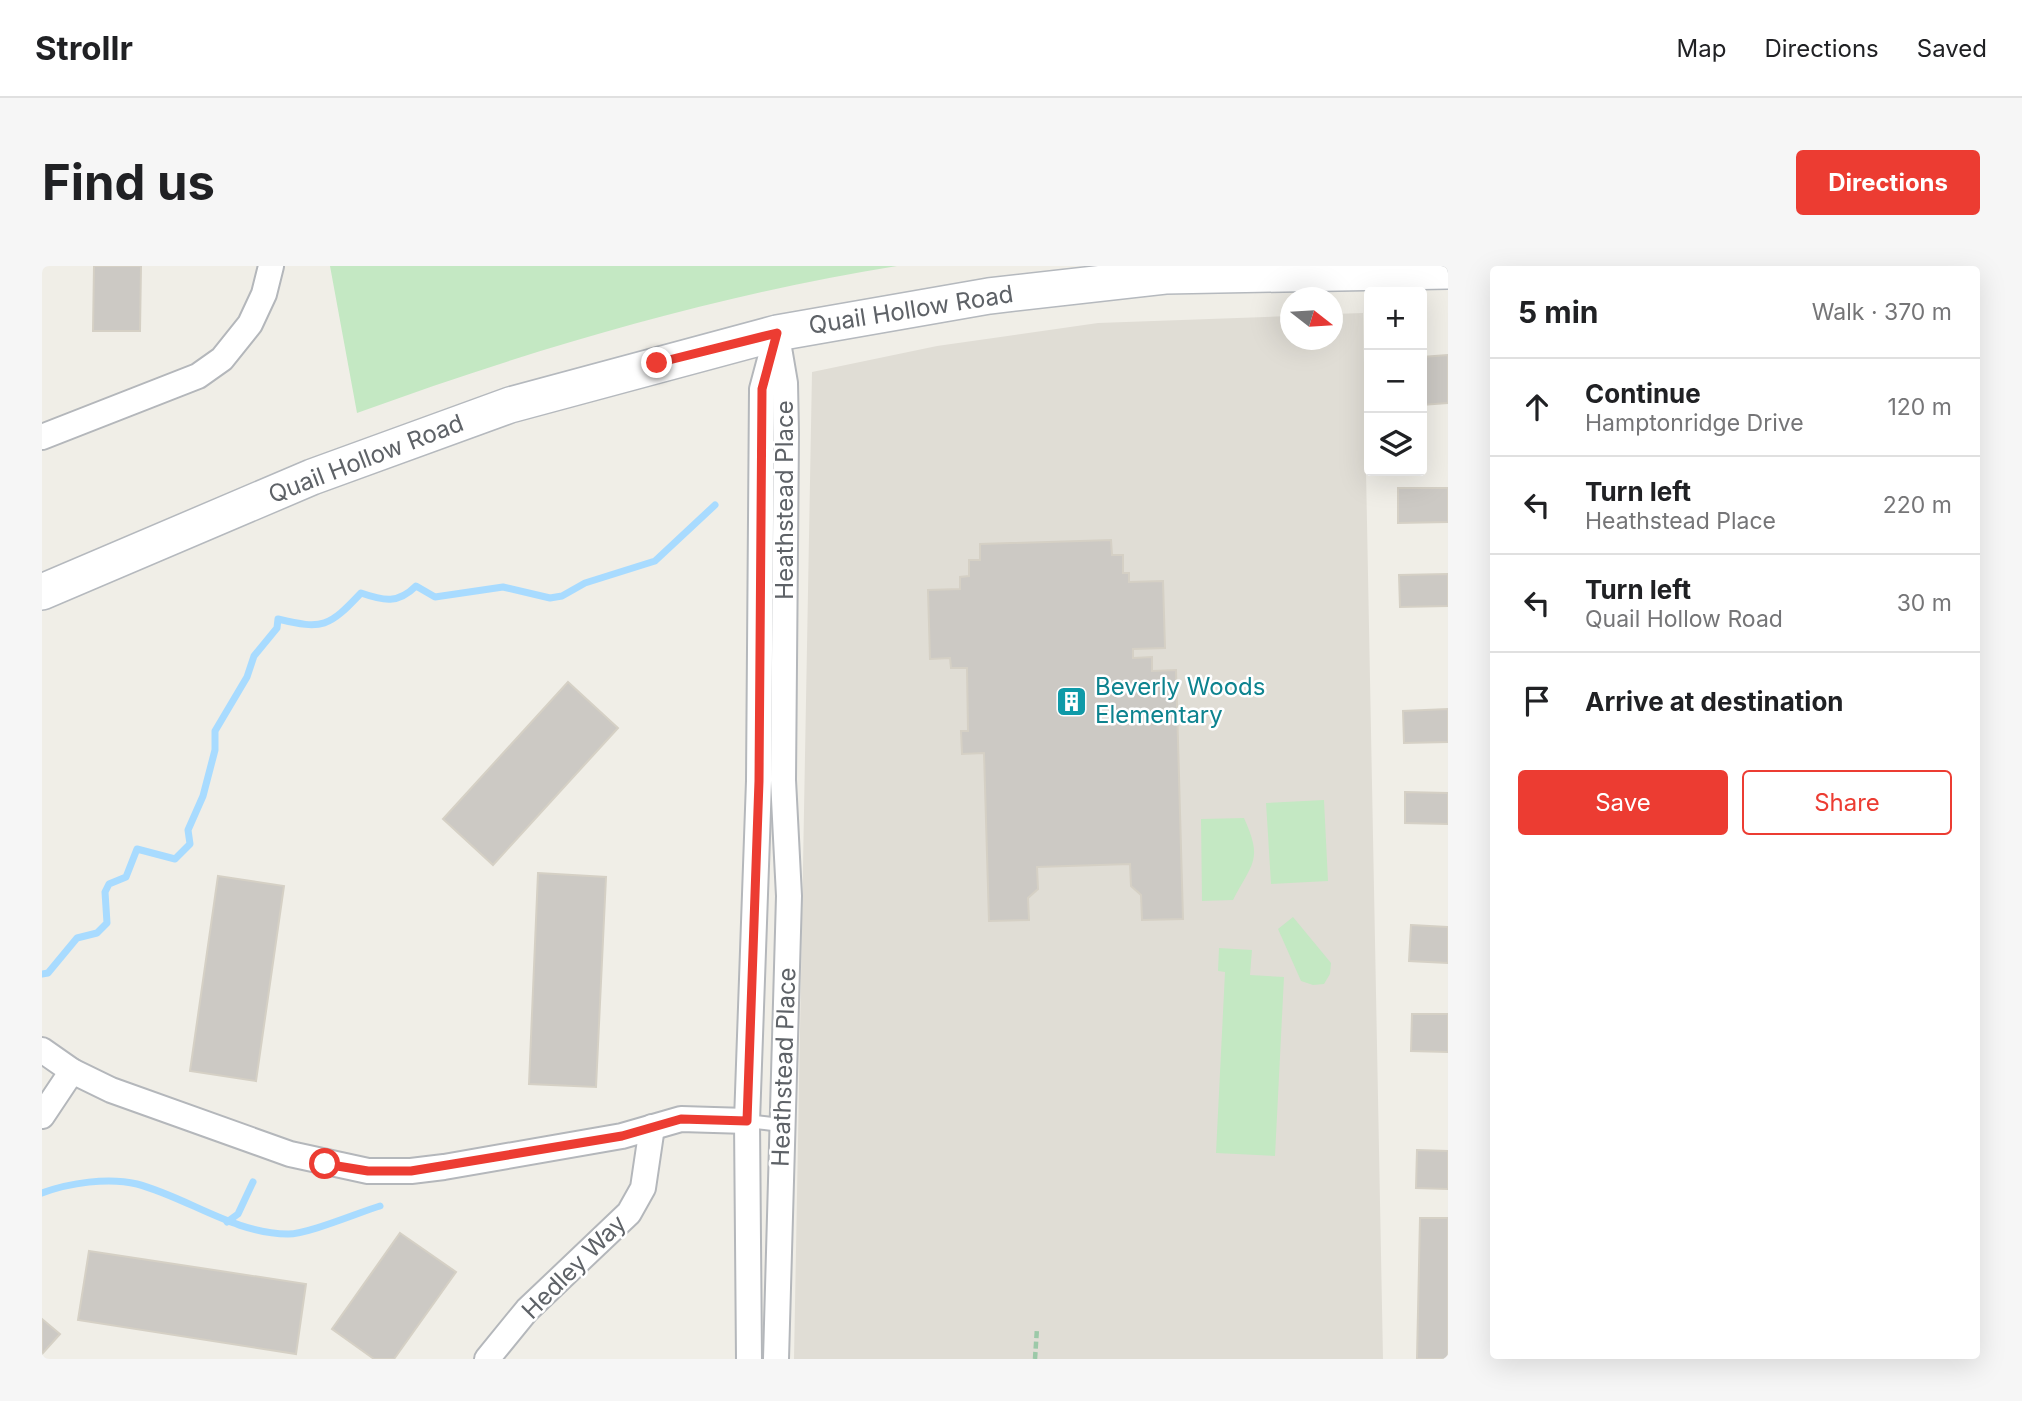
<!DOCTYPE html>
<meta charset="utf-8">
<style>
:root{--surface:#fff;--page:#f6f6f6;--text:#202124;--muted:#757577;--line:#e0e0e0;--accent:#ec3c32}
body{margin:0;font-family:Inter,sans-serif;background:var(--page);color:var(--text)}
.controls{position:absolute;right:21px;top:21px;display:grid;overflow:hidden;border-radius:7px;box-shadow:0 7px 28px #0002}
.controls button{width:63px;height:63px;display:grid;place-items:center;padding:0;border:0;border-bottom:2px solid var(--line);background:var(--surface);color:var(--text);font:35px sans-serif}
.compass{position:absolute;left:1238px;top:21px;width:63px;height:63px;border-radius:50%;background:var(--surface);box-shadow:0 7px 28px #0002;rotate:107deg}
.stop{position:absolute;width:21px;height:21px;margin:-16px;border:5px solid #ec3c32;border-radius:50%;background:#fff}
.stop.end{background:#ec3c32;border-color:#fff;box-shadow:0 2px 7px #0008}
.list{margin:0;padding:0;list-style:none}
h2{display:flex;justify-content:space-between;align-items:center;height:91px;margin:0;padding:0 28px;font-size:30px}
h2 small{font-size:23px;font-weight:400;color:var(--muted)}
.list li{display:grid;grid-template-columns:46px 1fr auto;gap:21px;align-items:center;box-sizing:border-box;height:98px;padding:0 28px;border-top:2px solid var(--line)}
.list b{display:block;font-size:26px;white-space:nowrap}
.list p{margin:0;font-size:23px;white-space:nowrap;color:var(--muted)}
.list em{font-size:23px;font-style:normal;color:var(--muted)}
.actions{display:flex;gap:14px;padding:21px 28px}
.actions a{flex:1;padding:16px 0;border:2px solid var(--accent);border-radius:7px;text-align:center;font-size:24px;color:var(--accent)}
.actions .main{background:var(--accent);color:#fff}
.icon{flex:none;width:38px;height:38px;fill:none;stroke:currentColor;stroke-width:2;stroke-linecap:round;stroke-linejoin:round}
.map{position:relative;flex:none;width:1406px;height:1093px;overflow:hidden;border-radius:7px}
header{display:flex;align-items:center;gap:42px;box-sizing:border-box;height:98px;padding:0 35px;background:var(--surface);border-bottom:2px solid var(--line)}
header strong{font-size:33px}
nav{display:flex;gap:38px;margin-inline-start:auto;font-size:24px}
.intro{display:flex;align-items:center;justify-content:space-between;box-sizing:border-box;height:168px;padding:0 42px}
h1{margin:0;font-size:49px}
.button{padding:18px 32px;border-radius:7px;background:var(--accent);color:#fff;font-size:24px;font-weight:700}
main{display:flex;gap:42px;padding:0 42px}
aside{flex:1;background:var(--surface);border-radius:7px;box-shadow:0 7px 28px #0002}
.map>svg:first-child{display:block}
</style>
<header>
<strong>Strollr</strong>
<nav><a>Map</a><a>Directions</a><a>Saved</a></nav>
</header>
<div class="intro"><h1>Find us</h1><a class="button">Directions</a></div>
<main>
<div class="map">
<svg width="1406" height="1093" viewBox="0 0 1406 1093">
<rect width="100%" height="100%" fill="#f0eee7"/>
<path fill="#e0ddd5" d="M 1321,47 L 1341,1093 L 752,1093 L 770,106 L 895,80 L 1056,57 L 1248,50 L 1248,74 L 1290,74 L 1291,48 Z"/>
<g fill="#c4e8c3">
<path d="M 288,0 L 855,0 C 670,30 491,83 315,147 Z"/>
<path d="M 1282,534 L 1286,615 L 1229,618 L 1224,537 Z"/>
<path d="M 1202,552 C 1221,594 1211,596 1191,634 L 1160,635 L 1159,553 Z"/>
<path d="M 1251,651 L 1289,697 L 1288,708 L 1282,718 L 1271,719 L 1259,715 L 1236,663 Z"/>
<path d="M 1177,682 L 1210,684 L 1208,709 L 1242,711 L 1233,890 L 1174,887 L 1183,706 L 1176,705 Z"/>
</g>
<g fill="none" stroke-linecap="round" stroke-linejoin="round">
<g stroke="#a8dbff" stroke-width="7">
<path d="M 0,708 L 6,707 L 35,672 L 55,667 L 65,657 L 63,626 L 67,618 L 84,611 L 95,583 L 133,593 L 148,578 L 146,564 L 161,530 L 173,484 L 173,465 L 205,411 L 212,390 L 235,362 L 236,353 C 281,364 287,361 319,327 C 342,335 356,338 374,320 L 393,331 L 461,321 L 508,332 L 520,330 L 543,317 L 613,295 L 673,239"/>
<path d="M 0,927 C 27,917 66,911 95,918 C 147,932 190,967 246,968 C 266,968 315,947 338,940"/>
<path d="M 185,956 L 196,948 L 211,916"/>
</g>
</g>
<g fill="#ccc9c4" stroke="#d5d0c5" stroke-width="2">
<path d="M 52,0 L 99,0 L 98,65 L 51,65 Z"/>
<path d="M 1406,89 L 1406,137 L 1380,139 L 1380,91 Z"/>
<path d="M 1356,222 L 1406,222 L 1406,256 L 1356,257 Z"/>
<path d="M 1069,274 L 1070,289 L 1081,289 L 1081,307 L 1087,307 L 1087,316 L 1121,315 L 1123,382 L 1091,383 L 1091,392 L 1110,391 L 1110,405 L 1134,404 L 1141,653 L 1100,654 L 1099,629 L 1089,620 L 1088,598 L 995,601 L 996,623 L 986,632 L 987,654 L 947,655 L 942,487 L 920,488 L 919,465 L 926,465 L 925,402 L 909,402 L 908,392 L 888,393 L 886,324 L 918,323 L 918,311 L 927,310 L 927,294 L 938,294 L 938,278 Z"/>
<path d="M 1406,308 L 1406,340 L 1358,341 L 1357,309 Z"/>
<path d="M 526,416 L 576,462 L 451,599 L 401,553 Z"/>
<path d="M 1406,443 L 1406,476 L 1362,477 L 1361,445 Z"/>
<path d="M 1363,526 L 1406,527 L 1406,558 L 1363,557 Z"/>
<path d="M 496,607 L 564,611 L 554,821 L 487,818 Z"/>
<path d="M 176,610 L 242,620 L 214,815 L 148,805 Z"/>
<path d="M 1369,659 L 1406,661 L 1406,697 L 1367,695 Z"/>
<path d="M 1370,748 L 1406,748 L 1406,786 L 1369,785 Z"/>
<path d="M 1375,884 L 1406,885 L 1406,923 L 1374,922 Z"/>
<path d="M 1378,952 L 1406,952 L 1406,1093 L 1375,1093 Z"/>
<path d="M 358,967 L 414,1006 L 352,1093 L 332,1093 L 290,1063 Z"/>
<path d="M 47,985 L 264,1018 L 254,1088 L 36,1054 Z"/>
<path d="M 0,1053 L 18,1068 L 0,1088 Z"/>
</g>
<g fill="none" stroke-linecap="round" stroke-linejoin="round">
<defs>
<path id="service" d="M 705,855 L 739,859"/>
<g id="minor">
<path d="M 0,171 L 156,110 L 180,93 L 208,58 L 222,28 L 229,0"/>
<path d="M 0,784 L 30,805 L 69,824 L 248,888 L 326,905 L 369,905 L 402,901 L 580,870 L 639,853 L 705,855"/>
<path d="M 0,850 L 30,805"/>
<path d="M 445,1093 L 485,1044 L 587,947 L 601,922 L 610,861"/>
<path d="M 707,1093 L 705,855 L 717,515 L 720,123 L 735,67"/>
<path d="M 734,1093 L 747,630 L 741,514 L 744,167 L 743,117 L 736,76"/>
</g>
<path id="secondary" d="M 0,326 L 270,211 L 468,139 L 735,67 L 947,30 L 1123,10 L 1406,5"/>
</defs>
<use href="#service" stroke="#b4b7bb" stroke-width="16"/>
<use href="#minor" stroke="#b4b7bb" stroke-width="28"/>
<use href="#secondary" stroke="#b5b9be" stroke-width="38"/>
<path stroke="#9cc9a8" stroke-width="4.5" stroke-dasharray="7 3.5" stroke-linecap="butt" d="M 993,1093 L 995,1062"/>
<use href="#service" stroke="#fff" stroke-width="12"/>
<use href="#minor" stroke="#fff" stroke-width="24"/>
<use href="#secondary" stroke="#fff" stroke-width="35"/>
</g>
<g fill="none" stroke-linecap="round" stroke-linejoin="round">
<path stroke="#ec3c32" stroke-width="9" d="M 283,898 L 326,905 L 369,905 L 580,870 L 639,853 L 705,855 L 717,515 L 720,123 L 735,67 L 615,97"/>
</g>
<defs>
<symbol id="building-square" viewBox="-11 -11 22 22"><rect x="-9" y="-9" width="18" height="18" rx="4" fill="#0f9aa8" stroke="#fff"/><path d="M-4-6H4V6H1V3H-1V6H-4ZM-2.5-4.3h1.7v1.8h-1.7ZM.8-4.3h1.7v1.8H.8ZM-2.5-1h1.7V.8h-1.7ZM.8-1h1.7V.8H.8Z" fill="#fff"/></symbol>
</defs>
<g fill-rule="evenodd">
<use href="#building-square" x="1012" y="418" width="35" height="35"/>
</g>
<g text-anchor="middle" stroke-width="5" stroke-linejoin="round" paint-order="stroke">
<g font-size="24" fill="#5e6267" stroke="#fff">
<text transform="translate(869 44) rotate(-9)" y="8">Quail Hollow Road</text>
<text transform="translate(324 193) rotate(-21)" y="8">Quail Hollow Road</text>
<text transform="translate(743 234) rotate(-90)" y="8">Heathstead Place</text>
<text transform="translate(742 801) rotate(-88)" y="8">Heathstead Place</text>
<text transform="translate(532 1001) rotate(-45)" y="8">Hedley Way</text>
</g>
<g font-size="24" fill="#0d838f" stroke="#fff" text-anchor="start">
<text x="1053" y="429">Beverly Woods<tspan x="1053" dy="28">Elementary</tspan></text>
</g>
</g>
</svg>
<div class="controls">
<button>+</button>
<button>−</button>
<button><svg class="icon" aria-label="layers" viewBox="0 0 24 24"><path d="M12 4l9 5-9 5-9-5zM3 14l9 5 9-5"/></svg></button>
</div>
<svg class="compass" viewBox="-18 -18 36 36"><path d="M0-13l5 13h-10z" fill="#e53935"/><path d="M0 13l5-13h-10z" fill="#757577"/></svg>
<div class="stop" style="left:283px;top:898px"></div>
<div class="stop end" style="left:615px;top:97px"></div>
</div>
<aside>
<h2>5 min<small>Walk · 370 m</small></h2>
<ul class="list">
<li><svg class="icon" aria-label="ahead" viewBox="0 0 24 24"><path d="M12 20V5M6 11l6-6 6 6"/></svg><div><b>Continue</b><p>Hamptonridge Drive</p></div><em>120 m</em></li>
<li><svg class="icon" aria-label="left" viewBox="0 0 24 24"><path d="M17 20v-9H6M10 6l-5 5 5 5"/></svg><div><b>Turn left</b><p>Heathstead Place</p></div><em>220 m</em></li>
<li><svg class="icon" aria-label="left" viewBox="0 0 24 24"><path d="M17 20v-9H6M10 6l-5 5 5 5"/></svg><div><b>Turn left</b><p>Quail Hollow Road</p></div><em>30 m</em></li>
<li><svg class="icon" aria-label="arrive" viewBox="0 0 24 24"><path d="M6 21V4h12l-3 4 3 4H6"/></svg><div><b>Arrive at destination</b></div></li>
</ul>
<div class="actions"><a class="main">Save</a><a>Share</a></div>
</aside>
</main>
